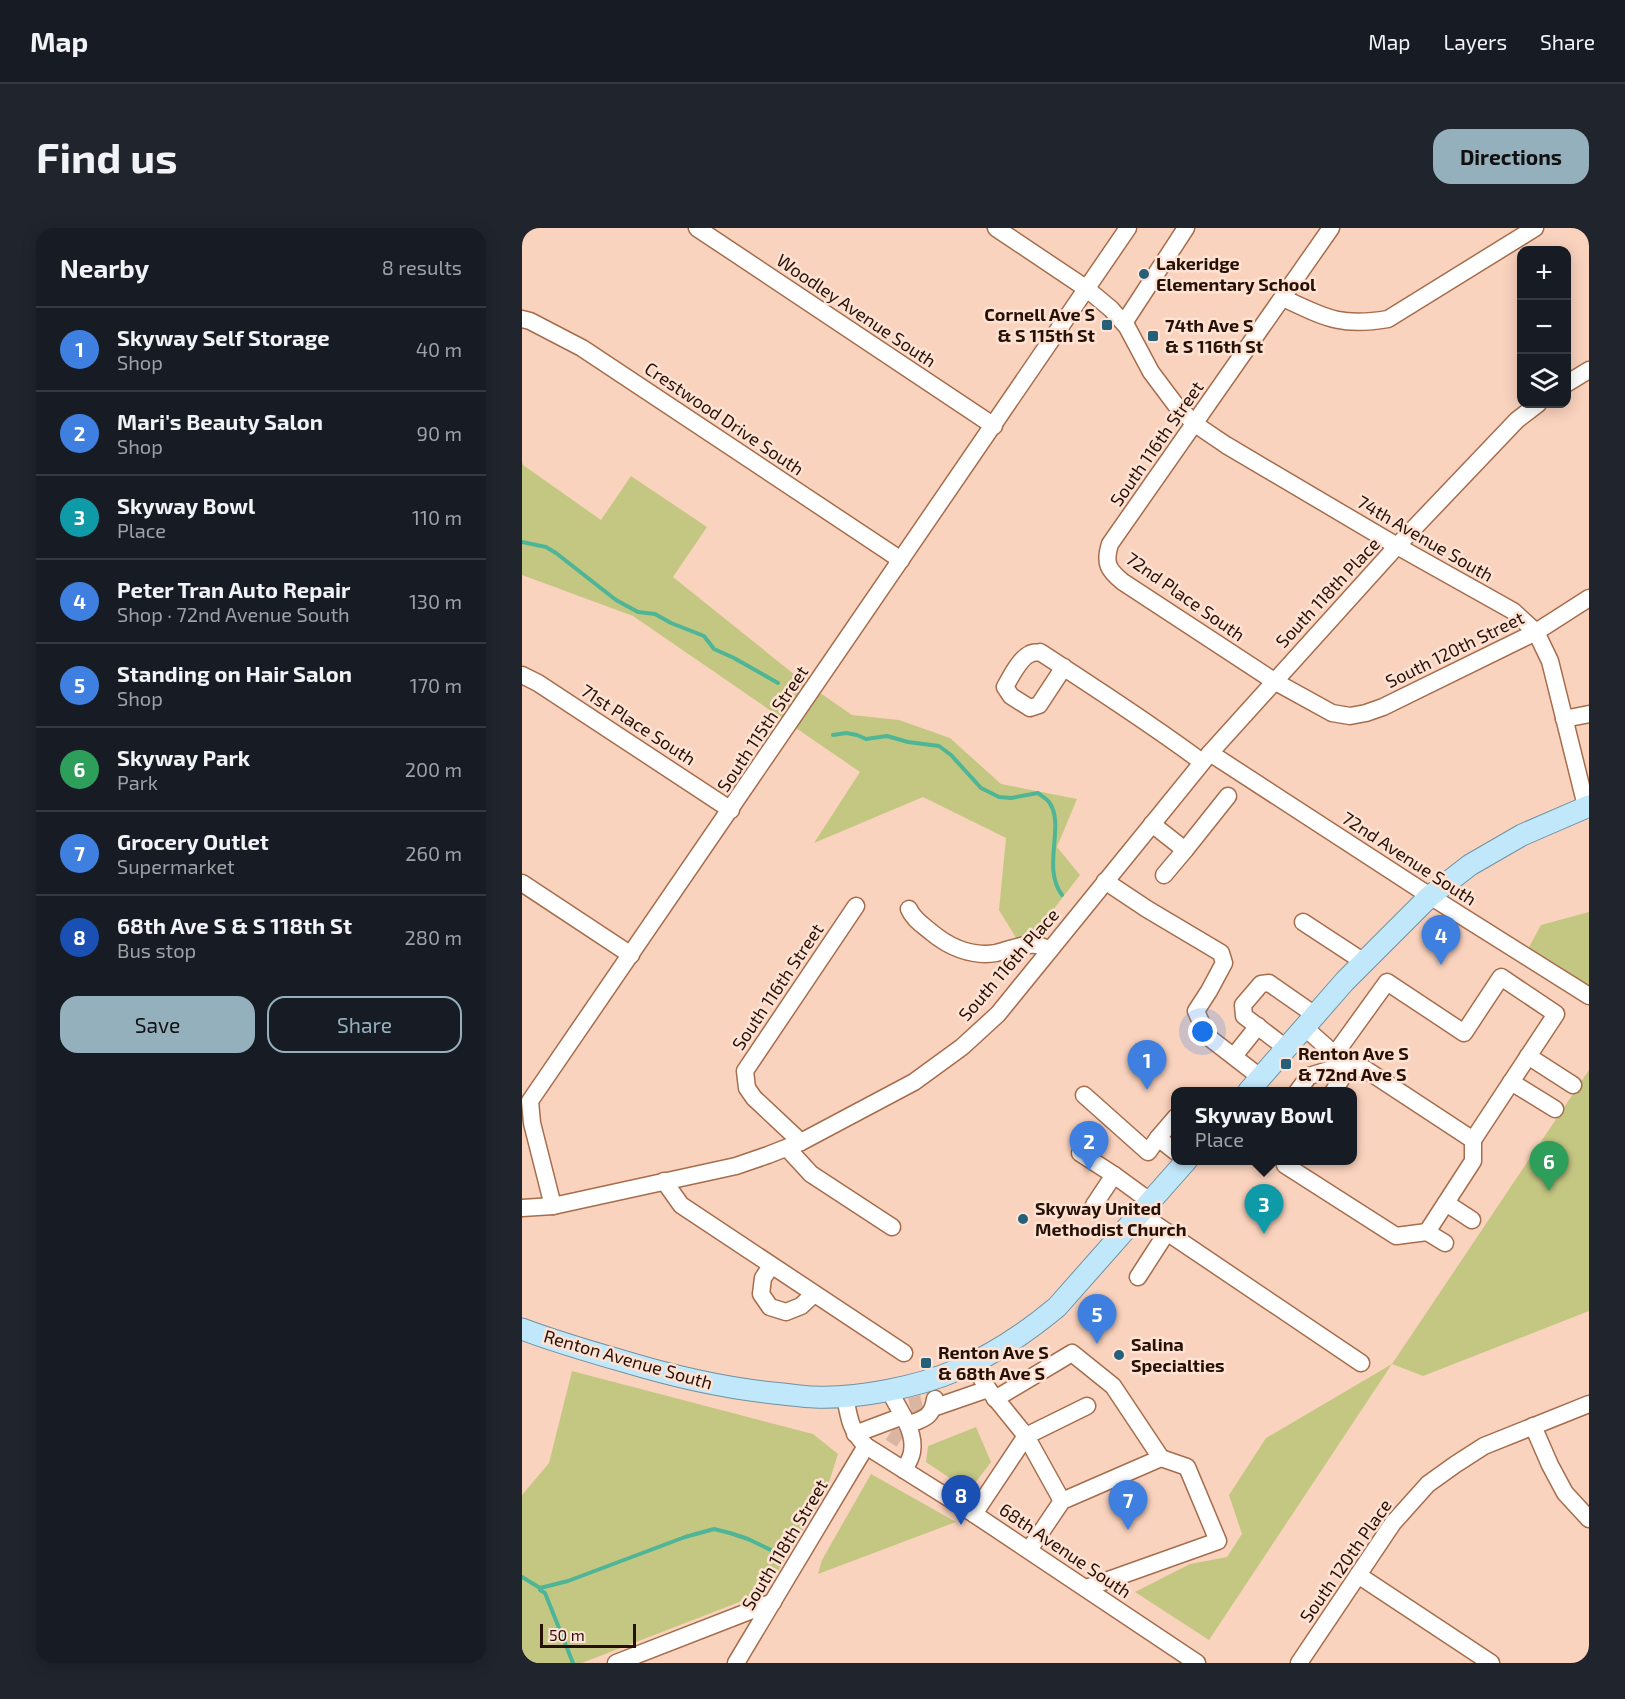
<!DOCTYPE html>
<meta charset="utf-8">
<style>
:root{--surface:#171b24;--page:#20242c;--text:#f1f3f6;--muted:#9ea1a6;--line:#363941;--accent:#95b0bd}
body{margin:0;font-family:"Exo 2",sans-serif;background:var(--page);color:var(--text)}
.controls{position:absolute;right:18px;top:18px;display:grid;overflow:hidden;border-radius:12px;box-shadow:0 3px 15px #0003}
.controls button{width:54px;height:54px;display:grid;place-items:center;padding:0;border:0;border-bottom:2px solid var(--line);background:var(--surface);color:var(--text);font:30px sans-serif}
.scale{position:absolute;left:18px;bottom:15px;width:96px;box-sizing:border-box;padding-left:6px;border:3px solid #271105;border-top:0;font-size:16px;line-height:21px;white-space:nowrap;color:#271105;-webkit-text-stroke:4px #fee3d5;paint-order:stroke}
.you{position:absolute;left:681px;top:804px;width:21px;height:21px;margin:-15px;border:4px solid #fff;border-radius:50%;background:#1a73e8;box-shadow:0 0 0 9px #1a73e833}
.badge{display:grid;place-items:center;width:39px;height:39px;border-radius:50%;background:var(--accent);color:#fff;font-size:20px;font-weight:700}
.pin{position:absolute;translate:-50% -50px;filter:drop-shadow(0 2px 3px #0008)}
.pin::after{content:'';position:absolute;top:32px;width:21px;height:18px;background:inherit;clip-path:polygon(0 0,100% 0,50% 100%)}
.popup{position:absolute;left:649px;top:859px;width:186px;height:78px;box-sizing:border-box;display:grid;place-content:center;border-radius:12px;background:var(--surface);filter:drop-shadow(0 2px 4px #0005);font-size:20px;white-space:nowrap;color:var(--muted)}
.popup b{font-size:22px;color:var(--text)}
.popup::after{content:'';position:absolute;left:50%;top:100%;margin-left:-12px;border:12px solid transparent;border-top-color:var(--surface)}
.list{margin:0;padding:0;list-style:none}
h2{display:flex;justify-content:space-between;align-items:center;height:78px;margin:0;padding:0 24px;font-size:26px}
h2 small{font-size:20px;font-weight:400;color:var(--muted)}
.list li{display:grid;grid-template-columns:39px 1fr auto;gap:18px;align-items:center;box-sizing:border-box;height:84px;padding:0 24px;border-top:2px solid var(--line)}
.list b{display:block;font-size:22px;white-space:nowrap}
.list p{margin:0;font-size:20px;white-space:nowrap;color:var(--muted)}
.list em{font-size:20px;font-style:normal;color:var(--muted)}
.actions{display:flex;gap:12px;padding:18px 24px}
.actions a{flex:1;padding:14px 0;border:2px solid var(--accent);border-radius:18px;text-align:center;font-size:21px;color:var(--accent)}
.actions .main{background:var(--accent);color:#111}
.icon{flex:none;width:33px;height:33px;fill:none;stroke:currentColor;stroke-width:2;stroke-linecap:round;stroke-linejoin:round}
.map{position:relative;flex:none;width:1067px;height:1435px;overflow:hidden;border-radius:18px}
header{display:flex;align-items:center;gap:36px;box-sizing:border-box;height:84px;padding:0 30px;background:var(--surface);border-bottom:2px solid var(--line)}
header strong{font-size:28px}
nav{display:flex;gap:33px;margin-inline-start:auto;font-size:21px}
.intro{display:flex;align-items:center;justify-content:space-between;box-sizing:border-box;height:144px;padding:0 36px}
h1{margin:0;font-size:42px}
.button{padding:15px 27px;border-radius:18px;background:var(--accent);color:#111;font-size:21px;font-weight:700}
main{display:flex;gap:36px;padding:0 36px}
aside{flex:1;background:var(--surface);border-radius:18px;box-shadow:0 3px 15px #0003}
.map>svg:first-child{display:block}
</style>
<header>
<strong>Map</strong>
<nav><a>Map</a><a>Layers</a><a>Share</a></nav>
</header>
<div class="intro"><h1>Find us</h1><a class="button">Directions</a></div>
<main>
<aside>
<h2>Nearby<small>8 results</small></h2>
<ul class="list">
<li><span class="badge" style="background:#3f7fe0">1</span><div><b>Skyway Self Storage</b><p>Shop</p></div><em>40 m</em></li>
<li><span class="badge" style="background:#3f7fe0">2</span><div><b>Mari's Beauty Salon</b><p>Shop</p></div><em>90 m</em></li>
<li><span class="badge" style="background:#0f9aa8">3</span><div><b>Skyway Bowl</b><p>Place</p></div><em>110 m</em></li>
<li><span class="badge" style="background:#3f7fe0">4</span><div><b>Peter Tran Auto Repair</b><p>Shop · 72nd Avenue South</p></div><em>130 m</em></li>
<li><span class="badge" style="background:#3f7fe0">5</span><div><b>Standing on Hair Salon</b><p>Shop</p></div><em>170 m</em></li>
<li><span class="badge" style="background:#2e9e5b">6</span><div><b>Skyway Park</b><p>Park</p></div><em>200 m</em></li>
<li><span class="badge" style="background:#3f7fe0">7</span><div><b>Grocery Outlet</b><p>Supermarket</p></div><em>260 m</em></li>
<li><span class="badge" style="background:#1a4fb4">8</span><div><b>68th Ave S &amp; S 118th St</b><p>Bus stop</p></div><em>280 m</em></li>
</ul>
<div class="actions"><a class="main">Save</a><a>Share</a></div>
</aside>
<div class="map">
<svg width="1067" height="1435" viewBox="0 0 1067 1435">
<rect width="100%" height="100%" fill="#fad3be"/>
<g fill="#c4c782">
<path d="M 0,234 L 1,237 L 79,292 L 109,248 L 185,299 L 151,349 L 278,451 L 330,487 L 377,492 L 428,510 L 479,556 L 555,571 L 535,619 L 558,647 L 501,721 L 477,682 L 484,610 L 401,569 L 292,615 L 338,544 L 111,388 L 0,347 Z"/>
<path d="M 1067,684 L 1067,758 L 1006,721 L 1019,697 Z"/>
<path d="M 1067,842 L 1067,1083 L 901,1148 L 870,1136 L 687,1412 L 613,1364 L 668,1336 L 705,1329 L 720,1306 L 707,1267 L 744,1210 L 870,1136 Z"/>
<path d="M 50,1143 L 291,1206 L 316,1226 L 304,1264 L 243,1364 L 60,1435 L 0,1435 L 0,1267 L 27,1235 Z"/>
<path d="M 454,1199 L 469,1234 L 447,1263 L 404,1234 L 406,1218 Z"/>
<path d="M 349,1246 L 434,1294 L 296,1346 L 300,1332 Z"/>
</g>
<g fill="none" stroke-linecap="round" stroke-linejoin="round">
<g stroke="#4eb696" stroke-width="4">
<path d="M 0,314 L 24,319 L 34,325 L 94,372 L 116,384 L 133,386 L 149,395 L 182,408 L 192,421 L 212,430 L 256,455"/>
<path d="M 311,507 L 324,505 L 335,507 L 344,511 L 365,508 L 386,514 L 417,518 L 429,527 L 459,560 L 477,569 L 489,570 L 516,565 C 519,568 524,570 527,574 C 544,597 519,639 540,667"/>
<path d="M 0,1349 L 18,1360 L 46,1353 L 163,1309 L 192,1301 L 208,1305 L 226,1311 L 249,1322"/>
<path d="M 18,1360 L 18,1362 L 23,1365 L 51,1435"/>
</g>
<g stroke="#dab6a2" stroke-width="16" stroke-dasharray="16 8" stroke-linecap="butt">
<path d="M 388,1178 L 400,1175"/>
<path d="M 368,1205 L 379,1212"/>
</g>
<defs>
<g id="minor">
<path d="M 175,0 L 472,198"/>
<path d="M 474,0 L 565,61 L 589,81 L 605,99 L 629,144 L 653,176 L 673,196 L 704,217 L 875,318 L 991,383 L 1014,404 L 1028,433 L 1064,578"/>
<path d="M 809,0 L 588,316 C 582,335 586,342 601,354 L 752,453 L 810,485 L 828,488 L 844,485 L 861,479 L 1014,404 L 1067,370"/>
<path d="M 761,70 C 804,90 818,99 866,91 L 1013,0"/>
<path d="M 0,91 L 8,93 L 60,120 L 379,332"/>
<path d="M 602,95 L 664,0"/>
<path d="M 1044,156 L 1067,142"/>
<path d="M 542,439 L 517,477 L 508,480 L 489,468 L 483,459 C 488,450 498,430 508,426 C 511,424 515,425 518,424 C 573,460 628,495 680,534"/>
<path d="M 0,447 L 16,455 L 209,582"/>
<path d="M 1042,491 L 1067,486"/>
<path d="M 688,525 L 908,668 L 1067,768"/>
<path d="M 630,596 L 663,622 L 706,568"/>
<path d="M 642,647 L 663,622"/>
<path d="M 583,653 L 625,681 L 699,725 L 702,735 L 687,763 L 674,783 L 685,808 L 738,849"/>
<path d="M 0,655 L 109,727"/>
<path d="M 387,681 C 391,691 401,697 409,704 C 427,719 450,729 474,725 C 486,722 502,715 515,717 C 519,718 524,720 528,722"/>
<path d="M 781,694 L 842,734"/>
<path d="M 782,799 L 827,839 L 843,841 L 951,912 L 1034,786 L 979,749 L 942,805 L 865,754 L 813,826"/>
<path d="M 764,820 L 722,788 L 721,777 L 739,756 L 747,755 L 793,787"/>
<path d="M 712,828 L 736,798"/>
<path d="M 1006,828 L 1051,857"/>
<path d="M 989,854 L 1033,881"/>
<path d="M 775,864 L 787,848 L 810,841 L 818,831"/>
<path d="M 811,864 L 827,839"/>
<path d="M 562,867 L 626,924 L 636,910"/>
<path d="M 654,889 L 636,910 L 654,924"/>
<path d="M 279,914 L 232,870 L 225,860 L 223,843 L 334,678"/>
<path d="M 265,920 L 289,946 L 370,999"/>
<path d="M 558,925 L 592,947 L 629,974"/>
<path d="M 763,937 L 874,1008 L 905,1004"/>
<path d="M 142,953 L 159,977 L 382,1125"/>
<path d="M 924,975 L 950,992"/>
<path d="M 572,977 L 592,947"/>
<path d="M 31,978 L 10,895 L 8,873 L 606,0"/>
<path d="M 0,980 L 31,978 L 214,938 L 246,927 L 279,914 L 392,854 L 440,819 L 476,786 L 688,525 L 875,318 L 995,192 L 1016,176"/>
<path d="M 618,986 L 839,1135"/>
<path d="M 923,1015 L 905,1004 L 951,933 L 951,912"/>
<path d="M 249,1038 L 241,1050 L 239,1066 L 248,1079 L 264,1084 L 279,1078 L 292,1066"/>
<path d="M 616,1049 L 645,1004"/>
<path d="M 450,1135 L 466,1161 L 504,1208 L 540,1273"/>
<path d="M 367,1161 C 375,1181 394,1201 390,1224 C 389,1230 385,1237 382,1242"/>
<path d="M 323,1168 C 327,1190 328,1202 344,1218 L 452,1286 L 675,1435"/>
<path d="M 473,1171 L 550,1125 L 591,1158 L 639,1230"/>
<path d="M 411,1180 L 466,1161"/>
<path d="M 386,1197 C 402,1190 410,1190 413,1171"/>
<path d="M 1011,1198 L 1028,1237 L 1043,1265 L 1067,1291"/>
<path d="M 333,1206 L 381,1188"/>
<path d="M 452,1286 L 504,1208 L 565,1178"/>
<path d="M 507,1322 L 540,1273 L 639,1230 L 665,1239 L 696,1313 L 564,1360"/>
<path d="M 836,1347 L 969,1435"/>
<path d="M 94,1435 L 251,1374"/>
<path d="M 214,1435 L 344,1218"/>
<path d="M 777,1435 L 871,1295 L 906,1256 L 934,1236 L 962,1218 L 1067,1176"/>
</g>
<g id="major">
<path d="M 726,864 L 823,753 L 908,668 L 948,637 L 1000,607 L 1067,578"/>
<path d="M 0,1101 C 34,1114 69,1124 104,1134 C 157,1150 206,1161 261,1166 C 271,1167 282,1169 292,1169 C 335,1171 396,1159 435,1142 C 471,1127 505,1104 535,1079 L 665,932"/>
</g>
</defs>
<use href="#minor" stroke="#a66d4c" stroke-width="19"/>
<use href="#major" stroke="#7092a2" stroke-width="23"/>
<use href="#minor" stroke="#fff" stroke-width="16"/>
<use href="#major" stroke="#c1e7fa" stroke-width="21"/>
</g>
<g fill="#255f78" stroke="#fee3d5" stroke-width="2">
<circle cx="622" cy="46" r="6"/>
<rect x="579" y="91" width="12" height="12" rx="3"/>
<rect x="625" y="102" width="12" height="12" rx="3"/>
<rect x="758" y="830" width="12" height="12" rx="3"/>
<circle cx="501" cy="991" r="6"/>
<circle cx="597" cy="1127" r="6"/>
<rect x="398" y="1129" width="12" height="12" rx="3"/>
</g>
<g text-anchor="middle" stroke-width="5" stroke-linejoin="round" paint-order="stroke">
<g font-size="18" font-weight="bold" fill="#271105" stroke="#fee3d5" text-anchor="start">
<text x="634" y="42">Lakeridge<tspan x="634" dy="21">Elementary School</tspan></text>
<text x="573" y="93" text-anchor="end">Cornell Ave S<tspan x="573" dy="21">&amp; S 115th St</tspan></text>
<text x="643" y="104">74th Ave S<tspan x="643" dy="21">&amp; S 116th St</tspan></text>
<text x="776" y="832">Renton Ave S<tspan x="776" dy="21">&amp; 72nd Ave S</tspan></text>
<text x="513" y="987">Skyway United<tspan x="513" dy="21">Methodist Church</tspan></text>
<text x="609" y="1123">Salina<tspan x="609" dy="21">Specialties</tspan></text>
<text x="416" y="1131">Renton Ave S<tspan x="416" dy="21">&amp; 68th Ave S</tspan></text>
</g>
<g font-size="18" fill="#271105" stroke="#fee3d5">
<text transform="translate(334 83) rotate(34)" y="6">Woodley Avenue South</text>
<text transform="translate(202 191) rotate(34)" y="6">Crestwood Drive South</text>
<text transform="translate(635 216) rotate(-55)" y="6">South 116th Street</text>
<text transform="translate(903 311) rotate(30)" y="6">74th Avenue South</text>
<text transform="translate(806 365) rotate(-47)" y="6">South 118th Place</text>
<text transform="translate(663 369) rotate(35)" y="6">72nd Place South</text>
<text transform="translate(933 422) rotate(-26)" y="6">South 120th Street</text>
<text transform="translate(116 497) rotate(33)" y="6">71st Place South</text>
<text transform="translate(241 501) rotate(-56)" y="6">South 115th Street</text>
<text transform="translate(887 631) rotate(33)" y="6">72nd Avenue South</text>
<text transform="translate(487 737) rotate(-49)" y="6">South 116th Place</text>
<text transform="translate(256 759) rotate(-56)" y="6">South 116th Street</text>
<text transform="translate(106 1132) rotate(16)" y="6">Renton Avenue South</text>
<text transform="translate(263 1317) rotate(-59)" y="6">South 118th Street</text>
<text transform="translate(543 1323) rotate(34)" y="6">68th Avenue South</text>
<text transform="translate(824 1333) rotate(-55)" y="6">South 120th Place</text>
</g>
</g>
</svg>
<div class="controls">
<button>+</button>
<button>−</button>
<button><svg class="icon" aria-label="layers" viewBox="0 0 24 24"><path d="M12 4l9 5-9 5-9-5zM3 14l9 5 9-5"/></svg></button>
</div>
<div class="scale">50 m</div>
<div class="you"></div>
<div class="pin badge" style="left:625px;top:862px;background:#3f7fe0">1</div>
<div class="pin badge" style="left:567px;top:943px;background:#3f7fe0">2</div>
<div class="pin badge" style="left:742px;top:1006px;background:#0f9aa8">3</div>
<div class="popup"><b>Skyway Bowl</b>Place</div>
<div class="pin badge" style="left:919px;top:737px;background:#3f7fe0">4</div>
<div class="pin badge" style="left:575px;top:1116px;background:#3f7fe0">5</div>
<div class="pin badge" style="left:1027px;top:963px;background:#2e9e5b">6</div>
<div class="pin badge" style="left:606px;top:1302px;background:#3f7fe0">7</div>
<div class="pin badge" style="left:439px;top:1297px;background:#1a4fb4">8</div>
</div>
</main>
